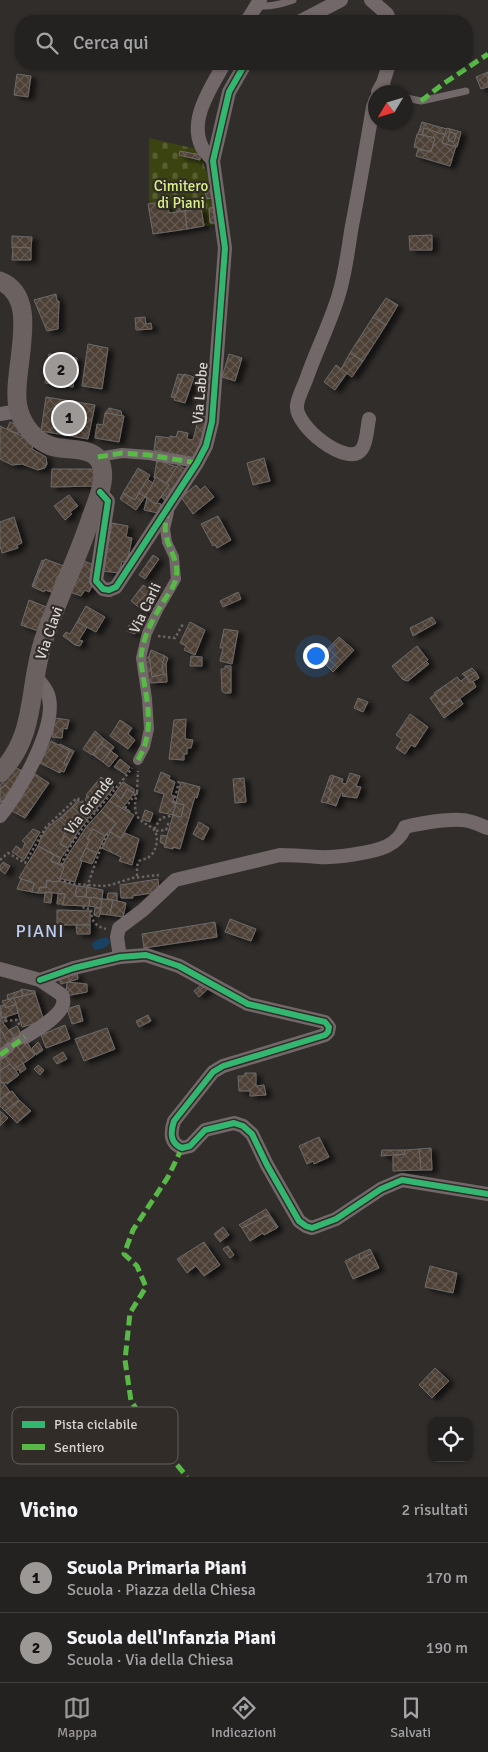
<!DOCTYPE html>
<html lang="it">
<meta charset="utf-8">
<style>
:root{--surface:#242220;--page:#2c2a29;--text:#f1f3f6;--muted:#a3a4a5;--line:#413f3e;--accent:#9c9896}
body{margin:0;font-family:Signika,sans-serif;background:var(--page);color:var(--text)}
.controls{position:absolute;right:15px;bottom:15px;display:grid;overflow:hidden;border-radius:10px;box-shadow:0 1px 4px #0004}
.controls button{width:45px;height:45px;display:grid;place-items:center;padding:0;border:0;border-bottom:1px solid var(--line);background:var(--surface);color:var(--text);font:25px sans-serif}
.compass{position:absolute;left:368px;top:85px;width:45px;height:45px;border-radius:50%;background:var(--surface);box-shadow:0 1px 4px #0004;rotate:232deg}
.you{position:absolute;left:315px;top:655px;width:18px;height:18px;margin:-12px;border:4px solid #fff;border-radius:50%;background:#1a73e8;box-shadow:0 0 0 8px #1a73e833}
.badge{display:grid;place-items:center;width:32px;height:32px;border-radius:50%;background:var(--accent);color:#111;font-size:16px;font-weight:700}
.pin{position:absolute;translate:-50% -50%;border:2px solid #fff;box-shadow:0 1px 5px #0006}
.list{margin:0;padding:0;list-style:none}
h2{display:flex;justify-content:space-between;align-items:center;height:65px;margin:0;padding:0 20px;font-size:21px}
h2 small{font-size:16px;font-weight:400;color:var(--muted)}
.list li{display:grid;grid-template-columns:32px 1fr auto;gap:15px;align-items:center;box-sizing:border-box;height:70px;padding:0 20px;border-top:1px solid var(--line)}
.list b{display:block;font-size:19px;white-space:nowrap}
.list p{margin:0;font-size:16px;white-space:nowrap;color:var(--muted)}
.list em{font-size:16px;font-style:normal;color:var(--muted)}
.icon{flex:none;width:28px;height:28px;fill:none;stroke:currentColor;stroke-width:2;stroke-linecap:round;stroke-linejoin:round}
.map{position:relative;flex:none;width:488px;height:1477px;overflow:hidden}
.search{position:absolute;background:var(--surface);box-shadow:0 1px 4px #0004;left:15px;right:15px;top:15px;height:55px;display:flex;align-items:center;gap:12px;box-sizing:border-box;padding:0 18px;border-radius:20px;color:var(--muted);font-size:19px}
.sheet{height:205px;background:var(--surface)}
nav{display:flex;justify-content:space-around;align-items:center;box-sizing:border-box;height:70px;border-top:1px solid var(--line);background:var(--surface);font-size:14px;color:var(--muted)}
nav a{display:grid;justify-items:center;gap:2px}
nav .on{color:var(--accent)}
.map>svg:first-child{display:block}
</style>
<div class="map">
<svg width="488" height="1477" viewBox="0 0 488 1477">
<defs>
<pattern id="cemetery-stones" width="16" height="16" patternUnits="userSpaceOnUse" patternTransform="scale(1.25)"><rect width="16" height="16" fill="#3b4410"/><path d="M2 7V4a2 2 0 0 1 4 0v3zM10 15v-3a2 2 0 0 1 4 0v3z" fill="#575e32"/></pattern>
<pattern id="building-cross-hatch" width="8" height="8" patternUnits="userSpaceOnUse" patternTransform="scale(1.25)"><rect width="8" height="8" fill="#4d3f36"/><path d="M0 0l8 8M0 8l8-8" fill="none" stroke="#665a52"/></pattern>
<filter id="shadow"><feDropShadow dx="5.5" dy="3" stdDeviation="2.5" flood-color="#0009"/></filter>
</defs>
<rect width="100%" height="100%" fill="#302d2b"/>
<path fill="url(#cemetery-stones)" d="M 149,138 L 196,149 L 202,153 L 204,166 L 212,185 L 219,224 L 153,234 L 149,204 Z"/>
<path fill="#184164" d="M 106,937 L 111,941 C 107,948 102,949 94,950 L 92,945 L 94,941 Z"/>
<g fill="url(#building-cross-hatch)" stroke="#6c6a68" fill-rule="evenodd" filter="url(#shadow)">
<path d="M 488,72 L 488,87 L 481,89 L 476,77 Z"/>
<path d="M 17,74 L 31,76 L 28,97 L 14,95 Z"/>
<path d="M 422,122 L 447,129 L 445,135 L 424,128 L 422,135 L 418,134 Z"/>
<path d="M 424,128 L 445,135 L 442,143 L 456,146 L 450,166 L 416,156 L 418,149 L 431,152 L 435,138 L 422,135 Z"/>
<path d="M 447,128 L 461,132 L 457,147 L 442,143 ZM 450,132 L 456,134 L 454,142 L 448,140 Z"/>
<path d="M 450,132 L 456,134 L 454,142 L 448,140 Z"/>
<path d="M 417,134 L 435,138 L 431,152 L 414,147 Z"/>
<path d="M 180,151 L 200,155 L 200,160 L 179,155 Z"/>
<path d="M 210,190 L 212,198 L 207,199 L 205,191 Z"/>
<path d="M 167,201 L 169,213 L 185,211 L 187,229 L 153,234 L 148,204 Z"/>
<path d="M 215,207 L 216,223 L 210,223 L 209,208 Z"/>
<path d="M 193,208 L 194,209 L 177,212 L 177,209 Z"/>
<path d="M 201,208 L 204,226 L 187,229 L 185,211 Z"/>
<path d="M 432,235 L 432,250 L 410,250 L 409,236 Z"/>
<path d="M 12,236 L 32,237 L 31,248 L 12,248 Z"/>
<path d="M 13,247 L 31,248 L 31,260 L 12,260 Z"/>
<path d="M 56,294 L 57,301 L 59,301 L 58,329 L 47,331 L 34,300 Z"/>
<path d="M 386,298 L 398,305 L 386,325 L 373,317 Z"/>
<path d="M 145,317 L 146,324 L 151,323 L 152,329 L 136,330 L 135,318 Z"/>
<path d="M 373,317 L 386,325 L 363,361 L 350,353 Z"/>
<path d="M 88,344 L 108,348 L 102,389 L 82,386 Z"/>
<path d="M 350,353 L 363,361 L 352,377 L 341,369 Z"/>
<path d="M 49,354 L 77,358 L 73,387 L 45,383 L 46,373 L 43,373 L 45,364 L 47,364 Z"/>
<path d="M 229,354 L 242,358 L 235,381 L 222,377 Z"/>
<path d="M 336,365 L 347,373 L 335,390 L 324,382 Z"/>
<path d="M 178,374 L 183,375 L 175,398 L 171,397 Z"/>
<path d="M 184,374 L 194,377 L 185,403 L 174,400 Z"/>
<path d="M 46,397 L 95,405 L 88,439 L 41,431 ZM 65,410 L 73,412 L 71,422 L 63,421 Z"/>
<path d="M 109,408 L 121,411 L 122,416 L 105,413 Z"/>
<path d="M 65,410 L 73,412 L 71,422 L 63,421 Z"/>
<path d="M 105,413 L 124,416 L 119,442 L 95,438 L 97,424 L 103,425 Z"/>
<path d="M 199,416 L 208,417 L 196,458 L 154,450 L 156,436 L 170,438 L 170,436 L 176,437 L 178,431 L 188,433 L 187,439 L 193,440 Z"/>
<path d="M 10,422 L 21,427 L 18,434 L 7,429 Z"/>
<path d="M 0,426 L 26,438 L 33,446 L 32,449 L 46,457 L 47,464 L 45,468 L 38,470 L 22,464 L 12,465 L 0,459 Z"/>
<path d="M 264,458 L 270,481 L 253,485 L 247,463 Z"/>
<path d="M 157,460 L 177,467 L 166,484 L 156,477 L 154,478 Z"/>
<path d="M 178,465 L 187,470 L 166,501 L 161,497 L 169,485 L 166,484 Z"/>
<path d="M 138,468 L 150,475 L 135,500 L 123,493 Z"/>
<path d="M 52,469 L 96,469 L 95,486 L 51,487 Z"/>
<path d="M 156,477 L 169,485 L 156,504 L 145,497 Z"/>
<path d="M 147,479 L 153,483 L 145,497 L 139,493 Z"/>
<path d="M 196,485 L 200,490 L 205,486 L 214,497 L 193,514 L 181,497 Z"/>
<path d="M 123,493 L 135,500 L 139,493 L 145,497 L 136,510 L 120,499 Z"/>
<path d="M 69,495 L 78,506 L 70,512 L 72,514 L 65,520 L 54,506 Z"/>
<path d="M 147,498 L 156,504 L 157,503 L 161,504 L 158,513 L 144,510 Z"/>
<path d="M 218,516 L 231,540 L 217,548 L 215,545 L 213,546 L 201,524 Z"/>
<path d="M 14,517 L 22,543 L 17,545 L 18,548 L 2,553 L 0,546 L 0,522 Z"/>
<path d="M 112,523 L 128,526 L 126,537 L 132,538 L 127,563 L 122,561 L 119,573 L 103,571 Z"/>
<path d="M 153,555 L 159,559 L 145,579 L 139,575 Z"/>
<path d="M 45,559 L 64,566 L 55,582 L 57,583 L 54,593 L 45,590 L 44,592 L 33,587 Z"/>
<path d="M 42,560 L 44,561 L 33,587 L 32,586 Z"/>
<path d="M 84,561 L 94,565 L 91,588 L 89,592 L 85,590 L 81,596 L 70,592 Z"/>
<path d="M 143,585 L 158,595 L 146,613 L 131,601 Z"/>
<path d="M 238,592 L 241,599 L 223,607 L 220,601 Z"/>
<path d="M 29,600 L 49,608 L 41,632 L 21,625 Z"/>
<path d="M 86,606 L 105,617 L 96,632 L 77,622 Z"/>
<path d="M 432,617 L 436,623 L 413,636 L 410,628 Z"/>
<path d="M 77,622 L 87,627 L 79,640 L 83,641 L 80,646 L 75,645 L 63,636 L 66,632 L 70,634 Z"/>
<path d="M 190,622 L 205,630 L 195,655 L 184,650 L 186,646 L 180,643 Z"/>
<path d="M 129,625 L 137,628 L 135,634 L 127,631 Z"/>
<path d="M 224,629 L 238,631 L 232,664 L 220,661 L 223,648 L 220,648 Z"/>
<path d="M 339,637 L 354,650 L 333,672 L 319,658 Z"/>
<path d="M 417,646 L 428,660 L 403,680 L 392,666 Z"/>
<path d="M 151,650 L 165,656 L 162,665 L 164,674 L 152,677 L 149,656 Z"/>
<path d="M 149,656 L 152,677 L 164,674 L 162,665 L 165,656 L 168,658 L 166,664 L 167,682 L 149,683 L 145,659 Z"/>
<path d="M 191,656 L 202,657 L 202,666 L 190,666 Z"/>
<path d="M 426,661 L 429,664 L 408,681 L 404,680 Z"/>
<path d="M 225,666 L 231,666 L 231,693 L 224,693 L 222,691 L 221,669 L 225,669 Z"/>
<path d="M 472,668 L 476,672 L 469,676 L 466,677 L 462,674 Z"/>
<path d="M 476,672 L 479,678 L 470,683 L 466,677 Z"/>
<path d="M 457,677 L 461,681 L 466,677 L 470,683 L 473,681 L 476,687 L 452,704 L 450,700 L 443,705 L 434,693 Z"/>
<path d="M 435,694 L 443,705 L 450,700 L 452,704 L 460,699 L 463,704 L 444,718 L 430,698 Z"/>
<path d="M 358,698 L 368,702 L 363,712 L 354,708 Z"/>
<path d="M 410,714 L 428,727 L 415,747 L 411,745 L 405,754 L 396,748 L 402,739 L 396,735 Z"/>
<path d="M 55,718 L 69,720 L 67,729 L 63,728 L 62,738 L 52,737 Z"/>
<path d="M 186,719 L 185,739 L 193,740 L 191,748 L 187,748 L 187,754 L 184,754 L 184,760 L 169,759 L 174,720 Z"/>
<path d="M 120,720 L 132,728 L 128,734 L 135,740 L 128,749 L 110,736 Z"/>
<path d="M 95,731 L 104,739 L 92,755 L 83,749 Z"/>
<path d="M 104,739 L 114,747 L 111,751 L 101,744 Z"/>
<path d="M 51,741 L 70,751 L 64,763 L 67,765 L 64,772 L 61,771 L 60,773 L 40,763 Z"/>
<path d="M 60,744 L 74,751 L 67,765 L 64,763 L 70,751 L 59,745 Z"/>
<path d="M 101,744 L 111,751 L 103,762 L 93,755 Z"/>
<path d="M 111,751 L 118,756 L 109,767 L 103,762 Z"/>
<path d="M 120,759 L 130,767 L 125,774 L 114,767 Z"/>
<path d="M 16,768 L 23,771 L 12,792 L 6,785 L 0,789 L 0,785 Z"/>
<path d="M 161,772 L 170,776 L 169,779 L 175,782 L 171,795 L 175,796 L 172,803 L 176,803 L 173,815 L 159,812 L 164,794 L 154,791 Z"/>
<path d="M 350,773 L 360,776 L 356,786 L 361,787 L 357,798 L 342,796 L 343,794 L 341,793 L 336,806 L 327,803 L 332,790 L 329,789 L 334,776 L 343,779 L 342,783 L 346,784 Z"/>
<path d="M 35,774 L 49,783 L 25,818 L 12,811 L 19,800 L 16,798 L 25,790 Z"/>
<path d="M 332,775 L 334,776 L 329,789 L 332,790 L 327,803 L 321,802 L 330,776 Z"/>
<path d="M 101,777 L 114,787 L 100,805 L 86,795 Z"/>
<path d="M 244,778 L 246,802 L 235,803 L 233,779 Z"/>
<path d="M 123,782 L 134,789 L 134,793 L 127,789 L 121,799 L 115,793 Z"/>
<path d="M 181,782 L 200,787 L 197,798 L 195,797 L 193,803 L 180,849 L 173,847 L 173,849 L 164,847 L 173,815 L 181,817 L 184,805 L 176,803 Z"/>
<path d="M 6,785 L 12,792 L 4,802 L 3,800 L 0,803 L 0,789 Z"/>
<path d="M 127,789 L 134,793 L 123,807 L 130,811 L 129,813 L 109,801 L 115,793 L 121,799 Z"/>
<path d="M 87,796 L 100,805 L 96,809 L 85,800 Z"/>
<path d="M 78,800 L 93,812 L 87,820 L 72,807 Z"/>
<path d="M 109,801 L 134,815 L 121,838 L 110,832 L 116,823 L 101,811 Z"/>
<path d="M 176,803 L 184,805 L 181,817 L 173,815 Z"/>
<path d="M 72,807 L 87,820 L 77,833 L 61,817 Z"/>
<path d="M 145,810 L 153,813 L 150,822 L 142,819 Z"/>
<path d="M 101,811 L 116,823 L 105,836 L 93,829 L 87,839 L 90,840 L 80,860 L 82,861 L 75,882 L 59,878 L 64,867 L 62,866 L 68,855 L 87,826 Z"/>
<path d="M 61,817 L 70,825 L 60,844 L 68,848 L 61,858 L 38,846 L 40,842 L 39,841 L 48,827 Z"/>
<path d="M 199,822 L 209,828 L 203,840 L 193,834 Z"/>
<path d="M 70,825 L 77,833 L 72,842 L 63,836 Z"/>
<path d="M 33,829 L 40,832 L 24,860 L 12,852 L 16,846 L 22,850 L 25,843 L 22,841 Z"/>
<path d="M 93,829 L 105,836 L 97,853 L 86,848 L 90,840 L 87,839 Z"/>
<path d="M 110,832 L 121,838 L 125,833 L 139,839 L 132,865 L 119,861 L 121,857 L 102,848 Z"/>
<path d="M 161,835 L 167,836 L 165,845 L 160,842 Z"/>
<path d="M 65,836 L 72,842 L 68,848 L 60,844 Z"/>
<path d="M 38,846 L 54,855 L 51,861 L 64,867 L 59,881 L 54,882 L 47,880 L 46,888 L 40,887 L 38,893 L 32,892 L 34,883 L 19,878 Z"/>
<path d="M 86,848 L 97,853 L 92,864 L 80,860 Z"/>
<path d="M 54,855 L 61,858 L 59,864 L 51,861 Z"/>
<path d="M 3,862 L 10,866 L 5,874 L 0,870 L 0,866 Z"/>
<path d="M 21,879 L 34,883 L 32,892 L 17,889 Z"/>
<path d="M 158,879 L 159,892 L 132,896 L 133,898 L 121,898 L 120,885 Z"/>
<path d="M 47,880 L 54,882 L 59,881 L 77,886 L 75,896 L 90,897 L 89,906 L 62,905 L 65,894 L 45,892 L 45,893 L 38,893 L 40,887 L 46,888 Z"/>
<path d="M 77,886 L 87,887 L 86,897 L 75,896 Z"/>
<path d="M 87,887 L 103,890 L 102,899 L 86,897 Z"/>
<path d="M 45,892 L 52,893 L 51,903 L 44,902 Z"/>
<path d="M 108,893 L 117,893 L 117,901 L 107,899 Z"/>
<path d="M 58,894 L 65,894 L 63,904 L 57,904 Z"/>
<path d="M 90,897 L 102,899 L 101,908 L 89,906 Z"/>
<path d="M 102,899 L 113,900 L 110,915 L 100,914 Z"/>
<path d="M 113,900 L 126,903 L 123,917 L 110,915 Z"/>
<path d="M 95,908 L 101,908 L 99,917 L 94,915 Z"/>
<path d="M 57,910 L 90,911 L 90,925 L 57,925 Z"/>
<path d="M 230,919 L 256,929 L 251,941 L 225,932 Z"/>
<path d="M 215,922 L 217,937 L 144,948 L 142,934 Z"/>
<path d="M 76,925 L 90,925 L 90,934 L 77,934 Z"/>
<path d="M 77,973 L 78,979 L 61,984 L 59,979 Z"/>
<path d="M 67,982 L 87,984 L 87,992 L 66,996 Z"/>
<path d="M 203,983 L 210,987 L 199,997 L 194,991 Z"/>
<path d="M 21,989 L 35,991 L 35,993 L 22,996 Z"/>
<path d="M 22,990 L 22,996 L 8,1000 L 7,995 Z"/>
<path d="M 35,993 L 44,1021 L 22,1027 L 14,998 Z"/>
<path d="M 14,998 L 16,1004 L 6,1008 L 2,1001 Z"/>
<path d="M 16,1004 L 18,1013 L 2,1018 L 0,1006 L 4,1005 L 6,1008 Z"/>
<path d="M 79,1005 L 83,1021 L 72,1024 L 67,1009 Z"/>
<path d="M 0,1011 L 2,1018 L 7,1017 L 3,1023 L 16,1040 L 8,1044 L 0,1029 Z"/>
<path d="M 148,1015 L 151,1021 L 139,1027 L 136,1021 Z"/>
<path d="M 65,1025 L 70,1039 L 46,1048 L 41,1035 Z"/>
<path d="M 17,1026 L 22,1036 L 16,1040 L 9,1030 Z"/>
<path d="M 107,1028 L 115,1049 L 84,1061 L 75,1039 Z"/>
<path d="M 0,1029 L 9,1045 L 0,1051 Z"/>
<path d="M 25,1039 L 35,1055 L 27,1061 L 17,1045 Z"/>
<path d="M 16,1040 L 17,1045 L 27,1061 L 14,1069 L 3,1055 L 8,1044 Z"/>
<path d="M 38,1042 L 43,1050 L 36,1055 L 32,1048 Z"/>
<path d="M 63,1052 L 67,1059 L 57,1064 L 53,1058 Z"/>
<path d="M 3,1055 L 10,1064 L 0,1071 L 0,1058 Z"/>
<path d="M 23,1063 L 26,1069 L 20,1073 L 19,1069 L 16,1071 L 14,1069 Z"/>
<path d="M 10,1064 L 19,1075 L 7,1084 L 7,1082 L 3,1084 L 3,1082 L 2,1083 L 0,1081 L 0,1071 Z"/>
<path d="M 38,1065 L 44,1070 L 40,1075 L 34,1069 Z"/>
<path d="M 245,1073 L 256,1073 L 256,1086 L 264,1085 L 266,1095 L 250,1096 L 250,1091 L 239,1091 L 238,1076 L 244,1076 Z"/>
<path d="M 0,1081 L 2,1083 L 3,1082 L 10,1092 L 0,1100 Z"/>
<path d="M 12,1091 L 19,1100 L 5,1111 L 0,1106 L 0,1100 Z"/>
<path d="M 19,1100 L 31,1111 L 17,1123 L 5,1111 Z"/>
<path d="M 0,1111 L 8,1118 L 0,1126 Z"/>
<path d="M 319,1137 L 329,1157 L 314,1164 L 313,1161 L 307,1164 L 299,1146 Z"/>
<path d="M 431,1148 L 432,1170 L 421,1170 L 419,1149 Z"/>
<path d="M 419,1149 L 421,1170 L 393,1171 L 393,1156 L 404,1154 L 405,1150 Z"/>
<path d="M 382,1150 L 405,1150 L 404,1154 L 381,1156 Z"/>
<path d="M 266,1209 L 278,1227 L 277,1228 L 268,1215 L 242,1228 L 239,1225 Z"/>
<path d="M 268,1215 L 277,1228 L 264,1235 L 263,1233 L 250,1241 L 242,1228 Z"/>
<path d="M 223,1227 L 229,1235 L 220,1242 L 214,1234 Z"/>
<path d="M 204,1242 L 220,1265 L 204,1276 L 196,1266 L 187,1273 L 177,1259 Z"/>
<path d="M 228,1246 L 234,1255 L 230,1258 L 223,1249 Z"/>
<path d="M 370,1249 L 372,1253 L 360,1260 L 359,1254 Z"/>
<path d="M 372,1253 L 379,1268 L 353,1279 L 345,1261 L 359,1254 L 360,1260 Z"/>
<path d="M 430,1266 L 457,1273 L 453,1293 L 425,1287 Z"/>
<path d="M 435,1368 L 449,1381 L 432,1398 L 419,1385 Z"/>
</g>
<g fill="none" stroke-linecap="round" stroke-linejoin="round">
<g stroke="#6c6464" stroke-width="2.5" stroke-dasharray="2.5 2.5" stroke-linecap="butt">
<path d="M 158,636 L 175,638 L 183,624"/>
<path d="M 137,792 C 135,801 134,808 137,816 C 141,822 147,824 152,828 C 160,833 157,851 150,856 C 147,859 143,859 139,861 L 137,866 L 137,877"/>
<path d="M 174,803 L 179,781"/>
<path d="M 125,808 L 137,792 L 138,771"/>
<path d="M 154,829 L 161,818 L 170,816 L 171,814"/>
<path d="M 156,831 L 166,830 L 168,824 L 170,825"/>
<path d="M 0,860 L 8,853 L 25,863 L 46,827 L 77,798 L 96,812"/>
<path d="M 61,865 C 76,829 109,799 132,768"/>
<path d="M 59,879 L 74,884 L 103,886 L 111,885 L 132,878 L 159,875"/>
<path d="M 87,887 L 101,847 L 110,830"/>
<path d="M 83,906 L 84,908 L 91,909 C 91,921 95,926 106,929"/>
<path d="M 5,1021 L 17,1020 L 20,1026"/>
</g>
<g stroke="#736869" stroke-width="7">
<path d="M 256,6 C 270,7 280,5 293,0"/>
<path d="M 383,83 L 395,92"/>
<path d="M 406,98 L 421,101 L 466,91"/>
</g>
<g stroke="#736869" stroke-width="10">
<path d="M 98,457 L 122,453 L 149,455 L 197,463"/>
<path d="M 138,760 L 145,747 L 149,729 L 147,699 L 141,658 L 147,633 L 158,610 L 176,579 L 174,557 L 167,542 L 165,529 L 169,512"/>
<path d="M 16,1042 L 25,1037"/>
<path d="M 0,1055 L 10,1047"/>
</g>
<g stroke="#736869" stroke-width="14">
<path d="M 371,0 L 387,14 L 390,21"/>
<path d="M 247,21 L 260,0"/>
<path d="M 301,21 L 341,0"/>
<path d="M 378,92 L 383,83 L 389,64"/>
<path d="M 213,161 C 210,157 206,153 203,149 C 187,121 211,88 224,64"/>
<path d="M 0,414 L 18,411"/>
<path d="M 369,419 C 367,428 367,442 362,449 C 349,469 294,426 297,405 C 298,397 303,388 306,380 C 316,351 330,324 339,294 C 345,274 348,252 351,231 C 359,190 366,148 373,107 L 376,99"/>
<path d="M 100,492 L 108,501 L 96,581 L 103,589 L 109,590 L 116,587 L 197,463 L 206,446 L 212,422 L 225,248 L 213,161 L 229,92 L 245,64"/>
<path d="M 0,816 C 19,793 61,721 47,692 C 44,686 39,681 35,676"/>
<path d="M 120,957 L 117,937 L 119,928 L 143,910 L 175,880 L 280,855 C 293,855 306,856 319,857 C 334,858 373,853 387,846 C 395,842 402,835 405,827 C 423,823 443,819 461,820 C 471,820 479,825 488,828"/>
<path d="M 0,969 L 40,980 L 62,995 C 63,997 64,1003 63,1004 C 60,1017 36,1030 25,1037"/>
<path d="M 40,980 L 74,968 L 120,957 L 146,955 L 179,966 L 248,1004 L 325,1022 L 329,1027 L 328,1032 L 325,1035 L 223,1066 L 213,1072 L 174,1121 C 170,1133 170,1143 182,1148 L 190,1146 L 205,1130 L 234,1123 L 243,1126 L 252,1134 L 267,1165 L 299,1221 L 306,1226 L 312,1228 L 336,1219 L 381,1189 L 402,1180 L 488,1194"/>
</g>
<path stroke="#6c6161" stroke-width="19" d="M 0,281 C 45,299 8,376 19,411 C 24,427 35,440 51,446 C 67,452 98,444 102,468 C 105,484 97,501 92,515 C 78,558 57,599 43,642 C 28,689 37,735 0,773"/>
<g stroke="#58b947" stroke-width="5" stroke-dasharray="10 5" stroke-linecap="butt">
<path d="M 421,101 L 443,84 L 488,54"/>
<path d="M 98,457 L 122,453 L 149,455 L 197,463"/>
<path d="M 138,760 C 153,734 149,710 144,682 C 143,674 141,666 141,659 C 141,643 151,622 159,609 C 164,599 173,590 176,579 C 181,555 159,543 167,516"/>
<path d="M 0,1055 L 25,1037"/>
<path d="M 182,1148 L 168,1177 L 133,1230 L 124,1254 L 137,1266 L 146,1287 L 130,1313 L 125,1360 L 131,1401 L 160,1444 L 187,1477"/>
</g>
<defs>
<g id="cycleway">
<path d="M 100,492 L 108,501 L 96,581 L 103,589 L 109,590 L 116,587 L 197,463 L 206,446 L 212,422 L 225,248 L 213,161 L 229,92 L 245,64"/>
<path d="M 40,980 L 74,968 L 120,957 L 146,955 L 179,966 L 248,1004 L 325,1022 L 329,1027 L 328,1032 L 325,1035 L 223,1066 L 213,1072 L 174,1121 C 170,1133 170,1143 182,1148 L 190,1146 L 205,1130 L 234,1123 L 243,1126 L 252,1134 L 267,1165 L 299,1221 L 306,1226 L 312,1228 L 336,1219 L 381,1189 L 402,1180 L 488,1194"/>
</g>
</defs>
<use href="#cycleway" stroke="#322c29" stroke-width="9"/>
<use href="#cycleway" stroke="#33b770" stroke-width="6"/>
</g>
<g text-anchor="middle" stroke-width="4.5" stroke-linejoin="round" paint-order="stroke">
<g font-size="15" fill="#d7ef85" stroke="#322c29">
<text x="181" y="191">Cimitero<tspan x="181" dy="17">di Piani</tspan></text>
</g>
<g font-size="15" fill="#d6d2d0" stroke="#322c29">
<text transform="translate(200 393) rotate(-85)" y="5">Via Labbe</text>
<text transform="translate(145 608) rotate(-64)" y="5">Via Carli</text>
<text transform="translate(49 633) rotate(-71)" y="5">Via Clavi</text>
<text transform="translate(89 805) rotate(-52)" y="5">Via Grande</text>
</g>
<g font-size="18" letter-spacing="1" fill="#b8cbf3" stroke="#322c29">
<text x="40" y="937">PIANI</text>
</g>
</g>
<rect x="12" y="1407" width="166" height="57" rx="8" fill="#322c29" stroke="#635e5b" stroke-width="1"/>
<rect x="22" y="1421" width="23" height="7" fill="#33b770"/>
<rect x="22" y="1444" width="23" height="6" fill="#58b947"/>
<g font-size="14" fill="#d6d2d0">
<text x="54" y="1429">Pista ciclabile</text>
<text x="54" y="1452">Sentiero</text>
</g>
</svg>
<div class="controls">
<button><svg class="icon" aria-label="locate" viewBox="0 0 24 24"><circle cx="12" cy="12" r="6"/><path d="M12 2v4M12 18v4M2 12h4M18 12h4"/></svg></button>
</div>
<svg class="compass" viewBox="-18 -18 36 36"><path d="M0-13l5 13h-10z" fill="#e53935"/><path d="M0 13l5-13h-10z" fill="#a3a4a5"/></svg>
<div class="you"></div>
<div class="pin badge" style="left:69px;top:418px">1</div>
<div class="pin badge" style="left:61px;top:370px">2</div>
<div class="search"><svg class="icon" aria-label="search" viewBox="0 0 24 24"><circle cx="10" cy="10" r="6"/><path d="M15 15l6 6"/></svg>Cerca qui</div>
</div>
<section class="sheet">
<h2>Vicino<small>2 risultati</small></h2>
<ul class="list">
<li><span class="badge">1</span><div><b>Scuola Primaria Piani</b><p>Scuola · Piazza della Chiesa</p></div><em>170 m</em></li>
<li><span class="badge">2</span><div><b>Scuola dell'Infanzia Piani</b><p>Scuola · Via della Chiesa</p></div><em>190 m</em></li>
</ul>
</section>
<nav>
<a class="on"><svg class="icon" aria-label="map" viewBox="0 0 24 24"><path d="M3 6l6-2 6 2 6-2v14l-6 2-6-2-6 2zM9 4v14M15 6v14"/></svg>Mappa</a>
<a><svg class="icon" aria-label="directions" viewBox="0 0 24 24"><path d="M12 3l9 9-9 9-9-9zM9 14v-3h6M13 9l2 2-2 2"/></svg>Indicazioni</a>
<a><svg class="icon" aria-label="saved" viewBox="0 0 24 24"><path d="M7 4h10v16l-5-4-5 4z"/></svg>Salvati</a>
</nav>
